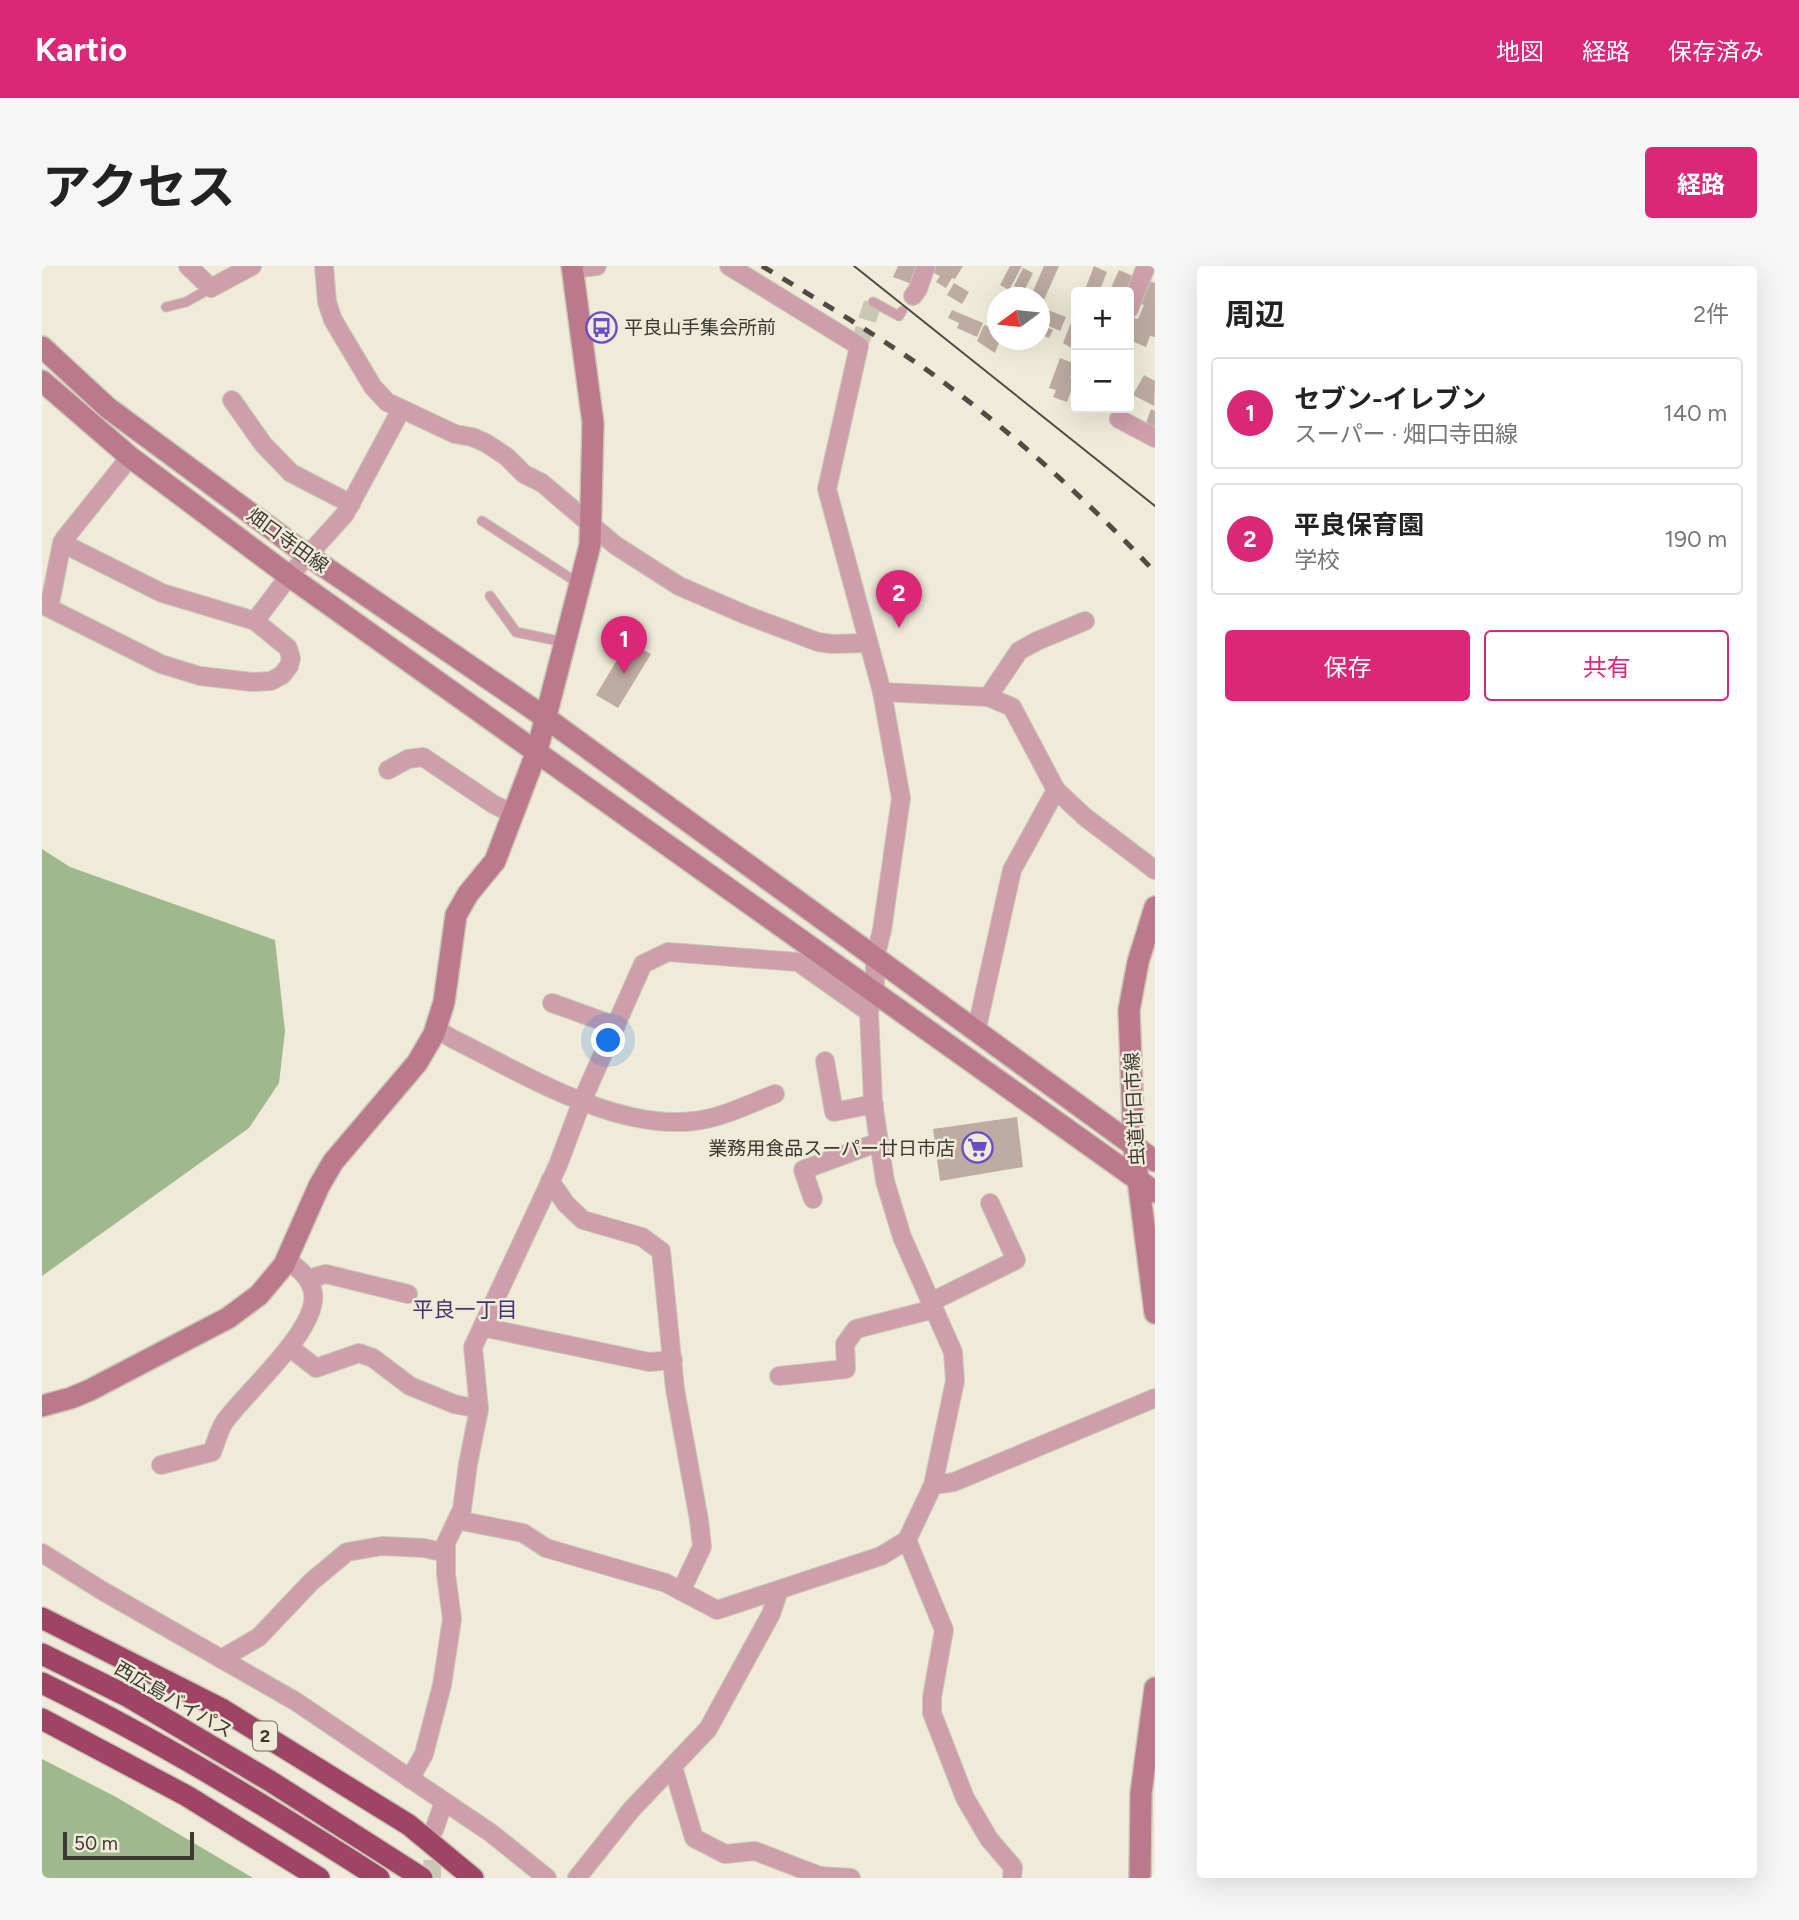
<!DOCTYPE html>
<html lang="ja">
<meta charset="utf-8">
<style>
:root{--surface:#fff;--page:#f6f6f6;--text:#222;--muted:#767676;--line:#e0e0e0;--accent:#db2777}
body{margin:0;font-family:Figtree,"Noto Sans JP",sans-serif;background:var(--page);color:var(--text)}
.controls{position:absolute;right:21px;top:21px;display:grid;overflow:hidden;border-radius:7px;box-shadow:0 7px 28px #0002}
.controls button{width:63px;height:63px;display:grid;place-items:center;padding:0;border:0;border-bottom:2px solid var(--line);background:var(--surface);color:var(--text);font:35px sans-serif}
.compass{position:absolute;left:945px;top:21px;width:63px;height:63px;border-radius:50%;background:var(--surface);box-shadow:0 7px 28px #0002;rotate:255deg}
.scale{position:absolute;left:21px;bottom:18px;width:131px;box-sizing:border-box;padding-left:7px;border:4px solid #3b3932;border-top:0;font-size:19px;line-height:24px;white-space:nowrap;color:#3b3932;-webkit-text-stroke:5px #efebd8;paint-order:stroke}
.you{position:absolute;left:567px;top:775px;width:24px;height:24px;margin:-18px;border:5px solid #fff;border-radius:50%;background:#1a73e8;box-shadow:0 0 0 10px #1a73e833}
.badge{display:grid;place-items:center;width:46px;height:46px;border-radius:50%;background:var(--accent);color:#fff;font-size:23px;font-weight:700}
.pin{position:absolute;translate:-50% -58px;filter:drop-shadow(0 2px 4px #0008)}
.pin::after{content:'';position:absolute;top:37px;width:24px;height:21px;background:inherit;clip-path:polygon(0 0,100% 0,50% 100%)}
.list{margin:0;padding:0;list-style:none}
h2{display:flex;justify-content:space-between;align-items:center;height:91px;margin:0;padding:0 28px;font-size:30px}
h2 small{font-size:23px;font-weight:400;color:var(--muted)}
.list li{display:grid;grid-template-columns:46px 1fr auto;gap:21px;align-items:center;box-sizing:border-box;height:112px;margin:0 14px 14px;padding:0 14px;border:2px solid var(--line);border-radius:7px}
.list b{display:block;font-size:26px;white-space:nowrap}
.list p{margin:0;font-size:23px;white-space:nowrap;color:var(--muted)}
.list em{font-size:23px;font-style:normal;color:var(--muted)}
.actions{display:flex;gap:14px;padding:21px 28px}
.actions a{flex:1;padding:16px 0;border:2px solid var(--accent);border-radius:7px;text-align:center;font-size:24px;color:var(--accent)}
.actions .main{background:var(--accent);color:#fff}
.map{position:relative;flex:none;width:1113px;height:1612px;overflow:hidden;border-radius:7px}
header{display:flex;align-items:center;gap:42px;box-sizing:border-box;height:98px;padding:0 35px;background:var(--accent);color:#fff}
header strong{font-size:33px}
nav{display:flex;gap:38px;margin-inline-start:auto;font-size:24px}
.intro{display:flex;align-items:center;justify-content:space-between;box-sizing:border-box;height:168px;padding:0 42px}
h1{margin:0;font-size:49px}
.button{padding:18px 32px;border-radius:7px;background:var(--accent);color:#fff;font-size:24px;font-weight:700}
main{display:flex;gap:42px;padding:0 42px}
aside{flex:1;background:var(--surface);border-radius:7px;box-shadow:0 7px 28px #0002}
.map>svg:first-child{display:block}
</style>
<header>
<strong>Kartio</strong>
<nav><a>地図</a><a>経路</a><a>保存済み</a></nav>
</header>
<div class="intro"><h1>アクセス</h1><a class="button">経路</a></div>
<main>
<div class="map">
<svg width="1113" height="1612" viewBox="0 0 1113 1612">
<rect width="100%" height="100%" fill="#efebd8"/>
<g fill="#9fb88e">
<path d="M 0,583 L 28,601 L 233,674 L 243,765 L 237,817 L 207,862 L 0,1010 Z"/>
<path d="M 0,1493 L 74,1531 L 211,1612 L 0,1612 Z"/>
</g>
<g fill="#beaca2">
<path d="M 856,0 L 877,0 L 870,18 L 851,11 Z"/>
<path d="M 892,0 L 921,0 L 913,13 L 910,12 L 904,22 L 894,16 L 898,10 L 888,5 Z"/>
<path d="M 968,0 L 980,0 L 967,24 L 958,19 Z"/>
<path d="M 1002,0 L 1017,0 L 1001,36 L 998,32 L 989,30 Z"/>
<path d="M 1052,0 L 1065,6 L 1057,26 L 1042,26 Z"/>
<path d="M 981,2 L 991,7 L 982,25 L 972,20 Z"/>
<path d="M 1077,4 L 1096,12 L 1087,26 L 1067,26 Z"/>
<path d="M 1102,13 L 1113,17 L 1113,71 L 1108,70 L 1104,81 L 1087,74 L 1088,51 L 1096,53 L 1102,39 L 1093,36 Z"/>
<path d="M 912,17 L 927,26 L 920,38 L 905,29 Z"/>
<path d="M 1003,43 L 1024,51 L 1018,65 L 998,56 Z"/>
<path d="M 910,44 L 941,57 L 935,71 L 915,62 L 917,57 L 906,52 Z"/>
<path d="M 1030,54 L 1034,55 L 1034,85 L 1021,77 Z"/>
<path d="M 998,58 L 1011,64 L 1007,72 L 998,68 Z"/>
<path d="M 942,59 L 956,64 L 956,74 L 958,74 L 953,87 L 935,75 Z"/>
<path d="M 1018,92 L 1033,98 L 1028,112 L 1033,114 L 1025,136 L 1011,131 L 1014,124 L 1007,122 Z"/>
<path d="M 1102,109 L 1113,115 L 1112,140 L 1091,129 Z"/>
<path d="M 1109,143 L 1113,145 L 1113,161 L 1104,157 Z"/>
<path d="M 586,376 L 609,388 L 576,442 L 554,429 Z"/>
<path d="M 975,851 L 981,901 L 898,915 L 891,863 Z"/>
</g>
<g fill="none" stroke-linecap="round" stroke-linejoin="round">
<g stroke="#cbc7b7" stroke-width="18" stroke-dasharray="18 9" stroke-linecap="butt">
<path d="M 817,80 L 831,36"/>
<path d="M 390,1612 L 391,1570"/>
</g>
<defs>
<g id="lane">
<path d="M 831,36 L 857,50 L 860,45"/>
<path d="M 124,41 L 144,36 L 169,22"/>
<path d="M 440,255 L 536,317"/>
<path d="M 448,330 L 474,366 L 521,376"/>
</g>
<g id="street">
<path d="M 146,0 L 169,22 L 210,0"/>
<path d="M 282,0 L 285,36 L 291,54 L 331,121 L 345,136 L 413,168 L 430,171 L 444,177 L 465,191 L 482,208 L 500,217 L 573,279 L 637,320 L 704,349 L 776,376 L 790,378 L 826,377"/>
<path d="M 531,3 L 555,0"/>
<path d="M 871,30 L 876,23 L 884,0"/>
<path d="M 1087,43 L 1103,3"/>
<path d="M 190,134 L 221,178 L 249,207 L 309,238"/>
<path d="M 1077,153 L 1113,172"/>
<path d="M 20,277 L 120,327 L 213,355 L 246,382 L 249,392 L 247,400 L 240,409 L 229,415 L 210,416 L 158,410 L 119,398 L 7,342 L 20,277 L 23,272 L 88,191"/>
<path d="M 213,355 L 247,310 L 303,248 L 359,144"/>
<path d="M 840,426 L 946,431 L 970,441 L 1014,524 L 1043,551 L 1113,604"/>
<path d="M 946,431 L 977,385 L 995,375 L 1043,355"/>
<path d="M 346,504 L 366,493 L 381,491 L 451,538 L 471,548"/>
<path d="M 510,737 L 574,760"/>
<path d="M 394,763 L 411,773 C 480,807 573,865 652,855 C 680,852 707,838 733,828"/>
<path d="M 934,766 L 970,604 L 1014,524"/>
<path d="M 783,795 L 792,846 L 832,838"/>
<path d="M 508,915 L 524,938 L 541,954 L 600,971 L 619,985 L 633,1123 L 657,1254 L 660,1281 L 639,1325"/>
<path d="M 771,933 L 761,904 L 837,876"/>
<path d="M 266,1013 L 284,1008 L 366,1028"/>
<path d="M 889,1036 L 974,994 L 948,937"/>
<path d="M 440,1061 L 607,1096 L 631,1094"/>
<path d="M 247,1081 L 274,1102 L 317,1087 L 331,1092 L 368,1120 L 412,1138 L 437,1143"/>
<path d="M 737,1110 L 804,1103 L 803,1078 L 814,1063 L 892,1043"/>
<path d="M 119,1199 L 170,1186 C 174,1176 177,1164 183,1155 C 204,1126 277,1063 271,1027 C 269,1012 256,1002 245,994"/>
<path d="M 891,1219 L 912,1216 L 1113,1132"/>
<path d="M 415,1254 L 481,1267 L 504,1282 L 624,1317 L 675,1344 L 839,1290 L 865,1274 L 891,1219 L 913,1115 L 911,1086 L 860,971 L 843,915 L 831,836 L 827,746 L 833,727 L 833,692 L 840,664 L 859,532 L 840,426 L 785,223 L 817,80 L 687,0"/>
<path d="M 865,1274 L 902,1364 L 890,1431 L 890,1447 L 923,1532 L 947,1573 L 971,1601 L 970,1612"/>
<path d="M 0,1287 L 59,1324 L 253,1435 L 449,1567 L 505,1612"/>
<path d="M 179,1393 L 217,1371 L 269,1316 L 305,1286 L 340,1280 L 382,1282 L 404,1287"/>
<path d="M 631,1501 L 652,1572 L 683,1588 L 713,1585 L 778,1610 L 809,1612"/>
<path d="M 368,1513 L 382,1488 L 400,1419 L 410,1353 L 404,1308 L 404,1277 L 420,1243 L 426,1198 L 437,1143 L 431,1081 L 516,899 L 540,835 L 601,698 L 626,686 L 756,696 L 827,746"/>
<path d="M 392,1564 L 402,1536"/>
<path d="M 535,1612 L 589,1544 L 666,1463 L 729,1348 L 737,1324"/>
</g>
<g id="secondary">
<path d="M 0,81 L 66,142 L 265,289 L 504,452 L 1113,895"/>
<path d="M 0,115 L 88,191 L 247,310 L 1113,926"/>
<path d="M 1113,641 L 1096,696 L 1087,744 L 1092,882 L 1113,1047"/>
<path d="M 0,1140 L 29,1132 L 48,1124 L 186,1052 L 217,1029 L 242,999 L 277,920 L 291,896 L 375,797 L 392,768 L 402,736 L 414,649 L 426,628 L 453,595 L 495,485 L 548,279 L 551,157 L 530,0"/>
<path d="M 1098,1612 L 1099,1527 L 1113,1422"/>
</g>
<g id="highway">
<path d="M 0,1352 L 178,1442 L 367,1559 L 431,1612"/>
<path d="M 0,1388 L 85,1430 L 228,1515 L 380,1612"/>
<path d="M 0,1417 C 117,1474 227,1542 337,1612"/>
<path d="M 0,1453 L 145,1530 L 277,1612"/>
</g>
</defs>
<use href="#lane" stroke="#cbc7b7" stroke-width="11"/>
<use href="#street" stroke="#cbc7b7" stroke-width="20"/>
<use href="#secondary" stroke="#cbc7b7" stroke-width="24"/>
<use href="#highway" stroke="#cbc7b7" stroke-width="24"/>
<use href="#lane" stroke="#cd9fab" stroke-width="9"/>
<use href="#street" stroke="#cd9fab" stroke-width="18"/>
<use href="#secondary" stroke="#bb798c" stroke-width="21"/>
<use href="#highway" stroke="#9f4464" stroke-width="21"/>
<path stroke="#4e4c44" stroke-width="2" d="M 812,0 L 1113,240"/>
<path stroke="#4e4c44" stroke-width="5" stroke-dasharray="12 12" stroke-linecap="butt" d="M 720,0 C 775,33 829,66 882,102 C 966,162 1042,231 1113,306"/>
</g>
<defs>
<symbol id="bus-ring" viewBox="-11 -11 22 22"><circle r="9.5" fill="#efebd8" stroke="#684dc6" stroke-width="1.5"/><path d="M-5-6H5V4H4V6H2V4H-2V6H-4V4H-5ZM-3.5-4V0h7V-4ZM-3.5 1.2v1.5H-2V1.2ZM2 1.2v1.5H3.5V1.2Z" fill="#684dc6"/></symbol>
<symbol id="supermarket-ring" viewBox="-11 -11 22 22"><circle r="9.5" fill="#efebd8" stroke="#684dc6" stroke-width="1.5"/><path d="M-6-5.5h2.5l.6 2H6L4.5 2H-2.5L-4.4-4H-6ZM-1.5 3.2a1.3 1.3 0 1 0 .1 0ZM3 3.2a1.3 1.3 0 1 0 .1 0Z" fill="#684dc6"/></symbol>
</defs>
<g fill-rule="evenodd">
<use href="#bus-ring" x="542" y="44" width="35" height="35"/>
<use href="#supermarket-ring" x="918" y="864" width="35" height="35"/>
</g>
<g text-anchor="middle" stroke-width="5" stroke-linejoin="round" paint-order="stroke">
<rect fill="#efebd8" stroke="#716e64" stroke-width="2" x="211" y="1455.5" width="24" height="29" rx="5"/>
<g font-size="18" font-weight="bold" fill="#3b3932">
<text x="223" y="1476">2</text>
</g>
<g font-size="19" fill="#3b3932" stroke="#efebd8" text-anchor="start">
<text x="582" y="68">平良山手集会所前</text>
<text x="913" y="889" text-anchor="end">業務用食品スーパー廿日市店</text>
</g>
<g font-size="19" fill="#3b3932" stroke="#efebd8">
<text transform="translate(246 274) rotate(36)" y="7">畑口寺田線</text>
<text transform="translate(1092 843) rotate(-93)" y="7">虫道廿日市線</text>
<text transform="translate(132 1433) rotate(30)" y="7">西広島バイパス</text>
</g>
<g font-size="21" fill="#3f3471" stroke="#efebd8">
<text x="423" y="1051">平良一丁目</text>
</g>
</g>
</svg>
<div class="controls">
<button>+</button>
<button>−</button>
</div>
<svg class="compass" viewBox="-18 -18 36 36"><path d="M0-13l5 13h-10z" fill="#e53935"/><path d="M0 13l5-13h-10z" fill="#767676"/></svg>
<div class="scale">50 m</div>
<div class="you"></div>
<div class="pin badge" style="left:582px;top:408px">1</div>
<div class="pin badge" style="left:857px;top:362px">2</div>
</div>
<aside>
<h2>周辺<small>2件</small></h2>
<ul class="list">
<li><span class="badge">1</span><div><b>セブン-イレブン</b><p>スーパー · 畑口寺田線</p></div><em>140 m</em></li>
<li><span class="badge">2</span><div><b>平良保育園</b><p>学校</p></div><em>190 m</em></li>
</ul>
<div class="actions"><a class="main">保存</a><a>共有</a></div>
</aside>
</main>
